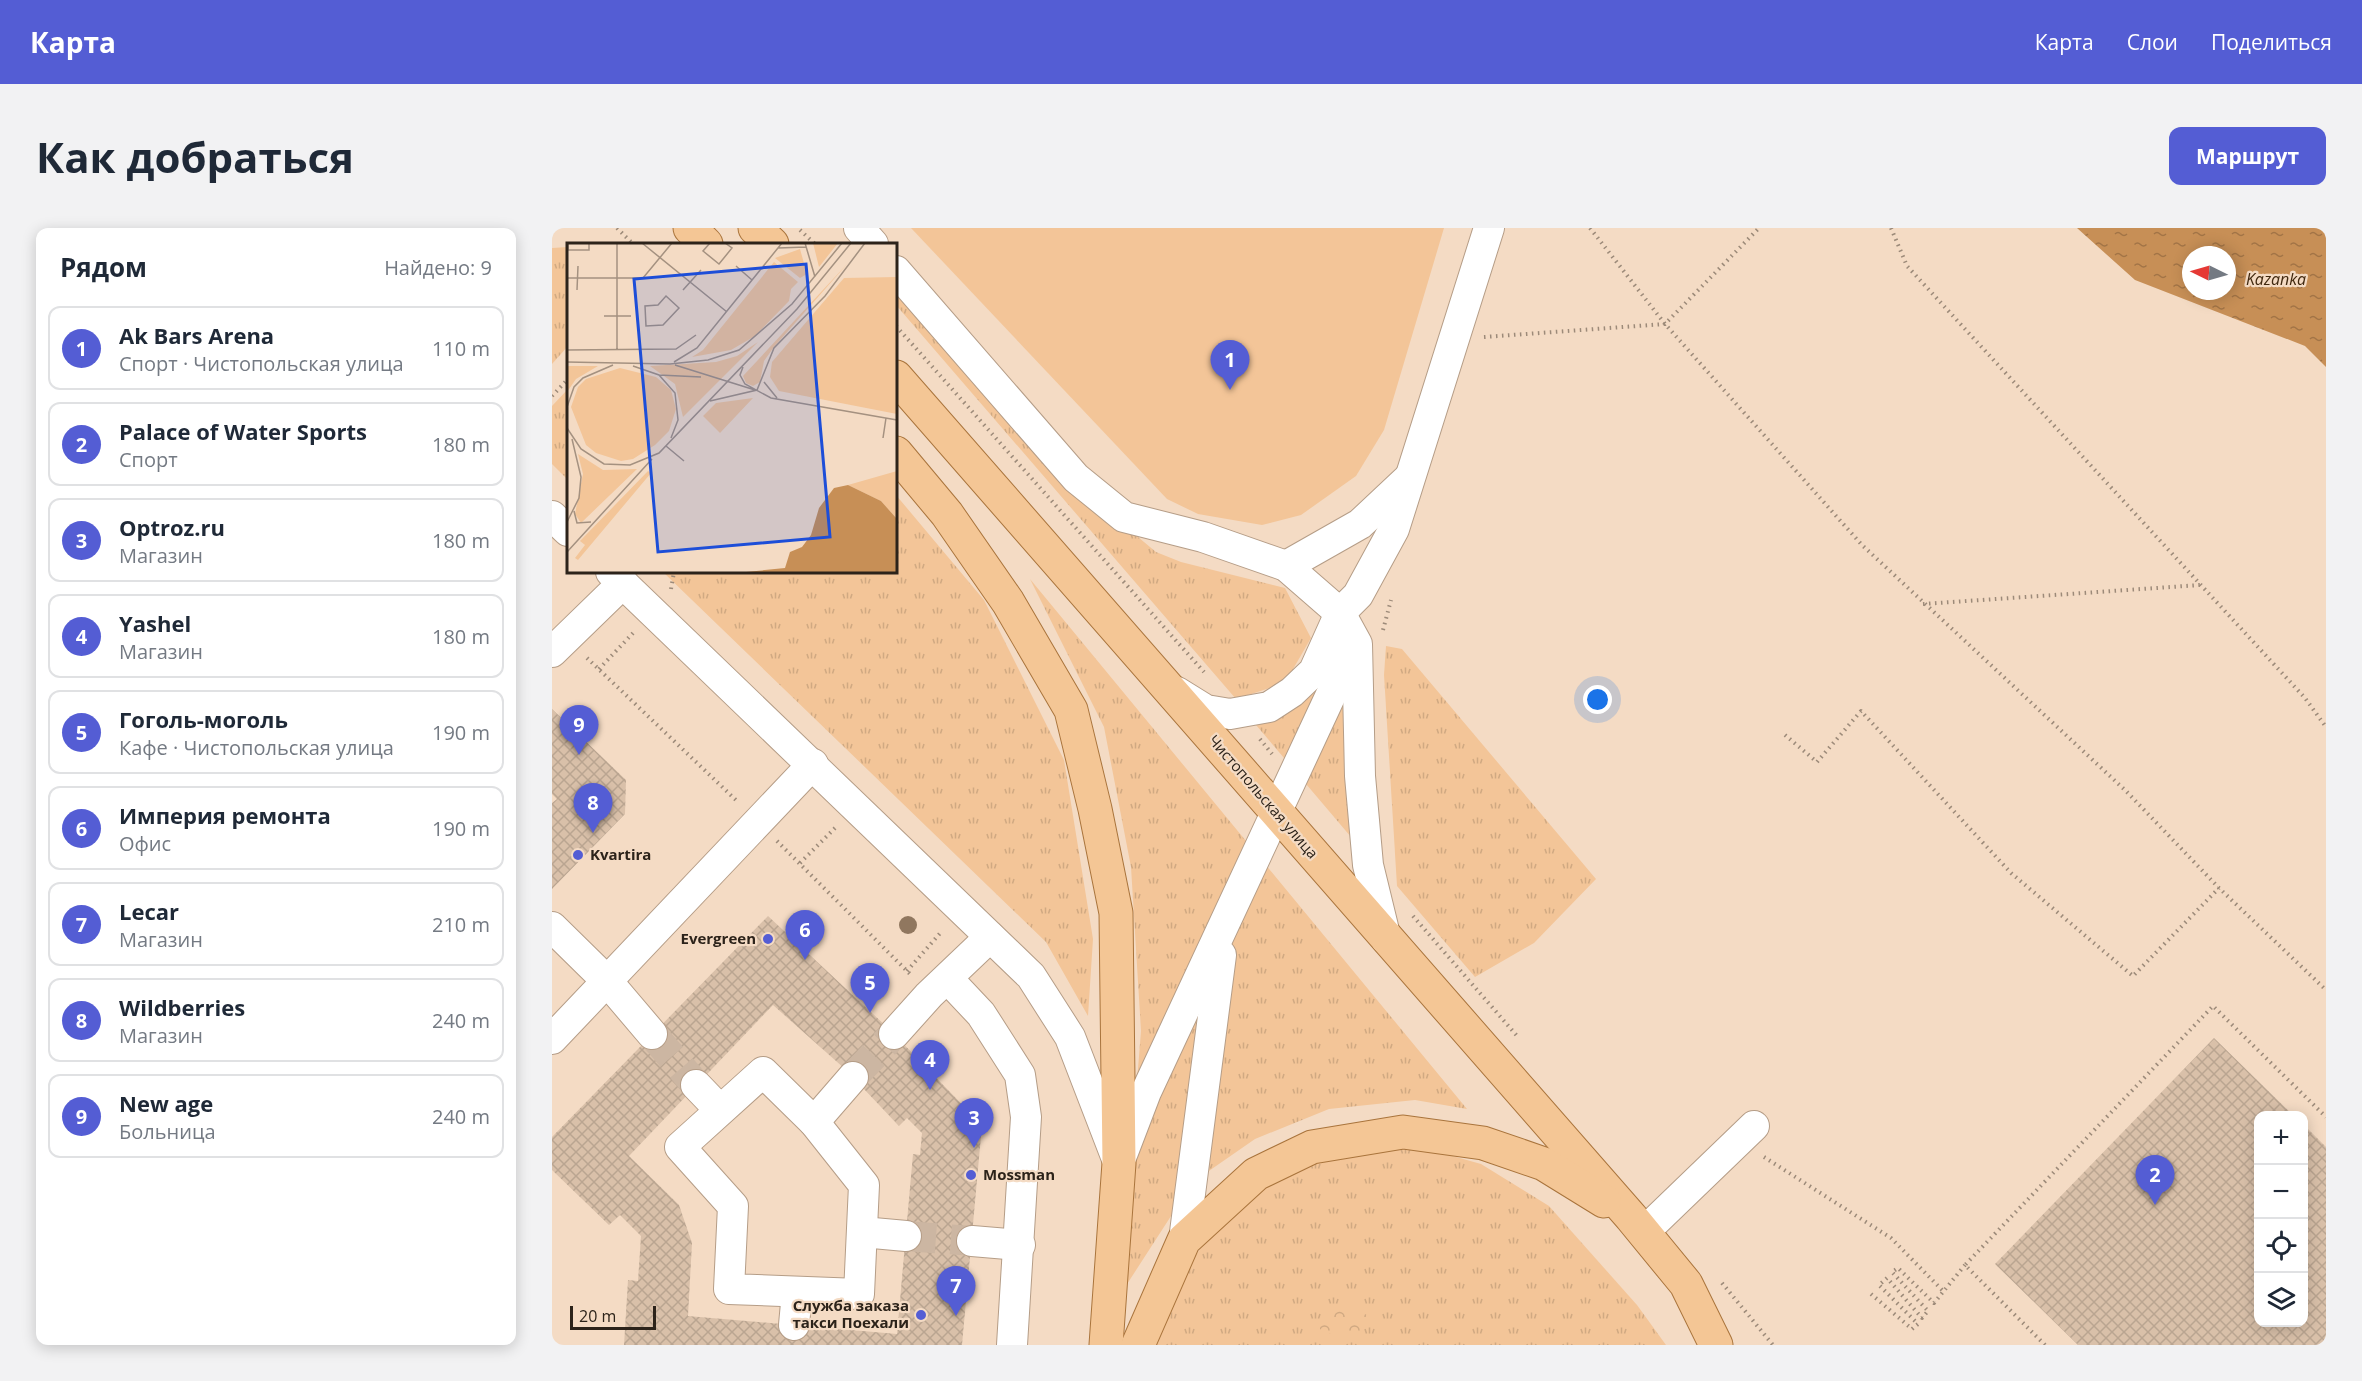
<!DOCTYPE html>
<html lang="ru">
<meta charset="utf-8">
<style>
:root{--surface:#fff;--page:#f2f2f3;--text:#1f2937;--muted:#747a83;--line:#e0e1e3;--accent:#545dd4}
body{margin:0;font-family:"Open Sans",sans-serif;background:var(--page);color:var(--text)}
.controls{position:absolute;right:18px;bottom:18px;display:grid;overflow:hidden;border-radius:12px;box-shadow:0 3px 15px #0003}
.controls button{width:54px;height:54px;display:grid;place-items:center;padding:0;border:0;border-bottom:2px solid var(--line);background:var(--surface);color:var(--text);font:30px sans-serif}
.compass{position:absolute;left:1630px;top:18px;width:54px;height:54px;border-radius:50%;background:var(--surface);box-shadow:0 3px 15px #0003;rotate:275deg}
.scale{position:absolute;left:18px;bottom:15px;width:86px;box-sizing:border-box;padding-left:6px;border:3px solid #2c231a;border-top:0;font-size:16px;line-height:21px;white-space:nowrap;color:#2c231a;-webkit-text-stroke:4px #f4dbc4;paint-order:stroke}
.you{position:absolute;left:1046px;top:472px;width:21px;height:21px;margin:-15px;border:4px solid #fff;border-radius:50%;background:#1a73e8;box-shadow:0 0 0 9px #1a73e833}
.badge{display:grid;place-items:center;width:39px;height:39px;border-radius:50%;background:var(--accent);color:#fff;font-size:20px;font-weight:700}
.pin{position:absolute;translate:-50% -50px;filter:drop-shadow(0 2px 3px #0008)}
.pin::after{content:'';position:absolute;top:32px;width:21px;height:18px;background:inherit;clip-path:polygon(0 0,100% 0,50% 100%)}
.list{margin:0;padding:0;list-style:none}
h2{display:flex;justify-content:space-between;align-items:center;height:78px;margin:0;padding:0 24px;font-size:26px}
h2 small{font-size:20px;font-weight:400;color:var(--muted)}
.list li{display:grid;grid-template-columns:39px 1fr auto;gap:18px;align-items:center;box-sizing:border-box;height:84px;margin:0 12px 12px;padding:0 12px;border:2px solid var(--line);border-radius:12px}
.list b{display:block;font-size:22px;white-space:nowrap}
.list p{margin:0;font-size:20px;white-space:nowrap;color:var(--muted)}
.list em{font-size:20px;font-style:normal;color:var(--muted)}
.icon{flex:none;width:33px;height:33px;fill:none;stroke:currentColor;stroke-width:2;stroke-linecap:round;stroke-linejoin:round}
.map{position:relative;flex:none;width:1774px;height:1117px;overflow:hidden;border-radius:12px}
header{display:flex;align-items:center;gap:36px;box-sizing:border-box;height:84px;padding:0 30px;background:var(--accent);color:#fff}
header strong{font-size:28px}
nav{display:flex;gap:33px;margin-inline-start:auto;font-size:21px}
.intro{display:flex;align-items:center;justify-content:space-between;box-sizing:border-box;height:144px;padding:0 36px}
h1{margin:0;font-size:42px}
.button{padding:15px 27px;border-radius:12px;background:var(--accent);color:#fff;font-size:21px;font-weight:700}
main{display:flex;gap:36px;padding:0 36px}
aside{flex:1;background:var(--surface);border-radius:12px;box-shadow:0 3px 15px #0003}
.map>svg:first-child{display:block}
</style>
<header>
<strong>Карта</strong>
<nav><a>Карта</a><a>Слои</a><a>Поделиться</a></nav>
</header>
<div class="intro"><h1>Как добраться</h1><a class="button">Маршрут</a></div>
<main>
<aside>
<h2>Рядом<small>Найдено: 9</small></h2>
<ul class="list">
<li><span class="badge">1</span><div><b>Ak Bars Arena</b><p>Спорт · Чистопольская улица</p></div><em>110 m</em></li>
<li><span class="badge">2</span><div><b>Palace of Water Sports</b><p>Спорт</p></div><em>180 m</em></li>
<li><span class="badge">3</span><div><b>Optroz.ru</b><p>Магазин</p></div><em>180 m</em></li>
<li><span class="badge">4</span><div><b>Yashel</b><p>Магазин</p></div><em>180 m</em></li>
<li><span class="badge">5</span><div><b>Гоголь-моголь</b><p>Кафе · Чистопольская улица</p></div><em>190 m</em></li>
<li><span class="badge">6</span><div><b>Империя ремонта</b><p>Офис</p></div><em>190 m</em></li>
<li><span class="badge">7</span><div><b>Lecar</b><p>Магазин</p></div><em>210 m</em></li>
<li><span class="badge">8</span><div><b>Wildberries</b><p>Магазин</p></div><em>240 m</em></li>
<li><span class="badge">9</span><div><b>New age</b><p>Больница</p></div><em>240 m</em></li>
</ul>
</aside>
<div class="map">
<svg width="1774" height="1117" viewBox="0 0 1774 1117">
<defs>
<pattern id="grass-tufts" width="24" height="20" patternUnits="userSpaceOnUse" patternTransform="scale(1.5)"><rect width="24" height="20" fill="#f3c598"/><path d="M3 7l-1-3M5 7V3M7 7l1-3M15 17l-1-3M17 17v-4M19 17l1-3" fill="none" stroke="#d0a982"/></pattern>
<pattern id="forest-crowns" width="20" height="18" patternUnits="userSpaceOnUse" patternTransform="scale(1.5)"><rect width="20" height="18" fill="#f3c598"/><path d="M2 6a3 3 0 1 1 6 0M12 15a3 3 0 1 1 6 0" fill="none" stroke="#d0a982"/></pattern>
<pattern id="water-ripples" width="26" height="14" patternUnits="userSpaceOnUse" patternTransform="scale(1.5)"><rect width="26" height="14" fill="#c78f56"/><path d="M2 4q2-2 4 0t4 0M15 11q2-2 4 0t4 0" fill="none" stroke="#a27446"/></pattern>
<pattern id="building-cross-hatch" width="8" height="8" patternUnits="userSpaceOnUse" patternTransform="scale(1.5)"><rect width="8" height="8" fill="#d9c0a9"/><path d="M0 0l8 8M0 8l8-8" fill="none" stroke="#baa591"/></pattern>
</defs>
<rect width="100%" height="100%" fill="#f4dbc4"/>
<g fill="url(#grass-tufts)">
<path d="M 16,19 L 16,118 L 0,136 L 0,20 Z"/>
<path d="M 344,51 L 568,294 L 604,324 L 629,334 L 733,360 L 759,410 L 733,455 L 684,471 L 344,77 Z"/>
<path d="M 16,161 L 16,252 L 0,236 L 0,178 Z"/>
<path d="M 344,267 L 432,372 L 512,532 L 541,711 L 536,788 L 494,714 L 111,344 L 344,344 Z"/>
<path d="M 478,351 L 915,881 L 863,872 L 777,881 L 703,911 L 641,954 L 568,1067 L 589,803 L 579,639 L 552,499 Z"/>
<path d="M 787,415 L 799,609 L 704,497 C 758,479 765,465 787,415 Z"/>
<path d="M 834,418 L 850,421 L 1044,651 L 982,715 L 923,749 L 845,658 L 832,447 Z"/>
<path d="M 865,918 L 929,936 L 997,978 L 1085,1077 L 1114,1117 L 597,1117 L 642,1029 L 681,978 L 734,944 L 797,923 Z"/>
</g>
<path fill="url(#forest-crowns)" d="M 800,1078 L 818,1089 L 818,1098 C 799,1109 787,1112 768,1101 L 767,1092 L 772,1083 Z"/>
<path fill="#f3c598" d="M 359,0 L 892,0 L 832,202 L 804,248 L 749,287 L 710,297 L 646,286 L 615,271 Z"/>
<path fill="url(#water-ripples)" fill-rule="evenodd" d="M 1525,0 L 1774,0 L 1774,139 L 1753,118 L 1583,52 ZM 1639,27 L 1675,27 L 1675,63 L 1639,63 Z"/>
<g fill="url(#building-cross-hatch)" fill-rule="evenodd">
<path d="M 0,481 L 74,552 L 73,586 L 0,661 L 0,575 L 5,571 L 0,566 Z"/>
<path d="M 216,688 L 336,800 L 430,897 L 410,1117 L 72,1117 L 76,1052 L 86,1053 L 89,1008 L 68,987 L 57,997 L 0,942 L 0,909 ZM 221,777 L 293,841 L 347,898 L 355,890 L 370,905 L 368,927 L 361,926 L 345,1106 L 136,1088 L 140,1015 L 127,977 L 77,928 Z"/>
<path d="M 1662,810 L 1742,888 L 1706,888 L 1706,1094 L 1752,1094 L 1752,897 L 1774,919 L 1774,1117 L 1526,1117 L 1443,1036 Z"/>
</g>
<g fill="none" stroke-linecap="round" stroke-linejoin="round">
<g stroke="#ccb6a2" stroke-width="30" stroke-dasharray="30 15" stroke-linecap="butt">
<path d="M 100,806 L 144,857"/>
<path d="M 301,849 L 342,806"/>
<path d="M 354,1008 L 420,1013"/>
</g>
<defs>
<g id="minor">
<path d="M 307,0 L 321,16"/>
<path d="M 344,43 L 524,250 L 572,289 L 651,309 L 734,338 L 788,385 L 805,416 L 808,548 L 816,637 L 834,711"/>
<path d="M 0,288 L 16,303"/>
<path d="M 734,338 L 808,296 L 856,251"/>
<path d="M 59,344 L 479,748 L 518,809 L 565,931"/>
<path d="M 0,424 L 71,355"/>
<path d="M 625,464 L 654,482 L 678,486 L 717,479 L 740,464 L 762,443 L 788,385 L 806,367 L 842,301 L 937,0"/>
<path d="M 0,699 L 55,753 L 100,806"/>
<path d="M 396,751 L 429,786 L 468,847 L 474,889 L 460,1117"/>
<path d="M 342,806 L 377,767 L 438,709"/>
<path d="M 0,811 L 261,536"/>
<path d="M 211,844 L 262,894 L 312,957 L 307,1066 L 177,1061 L 181,978 L 128,919 Z"/>
<path d="M 144,857 L 168,882"/>
<path d="M 262,894 L 301,849"/>
<path d="M 568,932 L 594,864 L 783,458 L 787,402"/>
<path d="M 310,1004 L 354,1008"/>
<path d="M 1092,1004 L 1202,898"/>
<path d="M 632,1012 L 669,727"/>
<path d="M 420,1013 L 468,1017"/>
<path d="M 242,1097 L 245,1064"/>
</g>
<g id="major">
<path d="M 138,0 L 154,16"/>
<path d="M 203,0 L 220,16"/>
<path d="M 344,149 L 1079,989 L 1134,1056 L 1164,1117"/>
<path d="M 344,225 L 395,286 L 456,374 L 519,482 L 543,581 L 564,685 L 567,935 L 554,1117"/>
<path d="M 586,1117 L 632,1012 L 704,946 L 760,919 L 851,904 L 931,915 L 992,936 L 1052,973"/>
</g>
</defs>
<use href="#minor" stroke="#b59d87" stroke-width="32"/>
<use href="#major" stroke="#a9743c" stroke-width="35"/>
<g stroke="#9c8a79" stroke-width="4" stroke-dasharray="1.5 4.5" stroke-linecap="butt">
<path d="M 65,0 L 81,16"/>
<path d="M 1038,0 L 1113,96 L 1310,317 L 1574,563 L 1667,660 L 1774,762"/>
<path d="M 1339,0 L 1355,38 L 1753,470 L 1774,499"/>
<path d="M 248,2 L 263,16"/>
<path d="M 344,98 L 652,444"/>
<path d="M 932,109 L 1113,96 L 1207,0"/>
<path d="M 0,168 L 16,151"/>
<path d="M 119,361 L 122,344"/>
<path d="M 1371,376 L 1648,357"/>
<path d="M 831,402 L 839,372"/>
<path d="M 35,430 L 186,574"/>
<path d="M 47,441 L 82,404"/>
<path d="M 1233,507 L 1265,534 L 1309,483 L 1459,645 L 1581,748 L 1667,660"/>
<path d="M 708,511 L 720,526"/>
<path d="M 225,613 L 358,746"/>
<path d="M 248,635 L 283,600"/>
<path d="M 861,688 L 966,809"/>
<path d="M 355,743 L 390,703"/>
<path d="M 1212,929 L 1339,1010 L 1392,1064"/>
<path d="M 1170,1055 L 1221,1117"/>
<path d="M 1319,1066 L 1360,1101 L 1366,1096 L 1327,1057 L 1335,1050 L 1370,1090 L 1376,1083 L 1340,1044 L 1346,1040 L 1382,1075 L 1413,1037"/>
<path d="M 1493,1117 L 1413,1037 L 1661,778 L 1774,889"/>
</g>
<use href="#minor" stroke="#fff" stroke-width="30"/>
<use href="#major" stroke="#f4c695" stroke-width="33"/>
</g>
<circle fill="#90775f" cx="356" cy="697" r="9"/>
<g fill="#545dd4" stroke="#f4dbc4" stroke-width="2">
<circle cx="26" cy="627" r="6"/>
<circle cx="216" cy="711" r="6"/>
<circle cx="419" cy="947" r="6"/>
<circle cx="369" cy="1087" r="6"/>
</g>
<g text-anchor="middle" stroke-width="4.5" stroke-linejoin="round" paint-order="stroke">
<g font-size="15" fill="#2c231a" stroke="#f4dbc4">
<text transform="translate(711 569) rotate(49)" y="5">Чистопольская улица</text>
</g>
<g font-size="15" font-weight="bold" fill="#2c231a" stroke="#f4dbc4" text-anchor="start">
<text x="38" y="632">Kvartira</text>
<text x="204" y="716" text-anchor="end">Evergreen</text>
<text x="431" y="952">Mossman</text>
<text x="357" y="1083" text-anchor="end">Служба заказа<tspan x="357" dy="17">такси Поехали</tspan></text>
</g>
<g font-size="16" font-style="italic" fill="#40280f" stroke="#f4dbc4">
<text x="1724" y="57">Kazanka</text>
</g>
</g>
<g transform="translate(15 15)">
<rect width="330" height="330" fill="#f4dbc4"/>
<path d="M 246,0 L 271,0 L 252,24 ZM 233,6 L 240,31 L 233,35 L 208,15 ZM 207,19 L 231,39 L 224,46 L 222,58 L 188,93 L 164,107 L 125,114 L 136,107 ZM 281,20 L 207,104 L 197,118 L 193,139 L 186,143 L 179,140 L 176,133 ZM 191,99 L 116,174 L 108,141 L 83,123 L 149,119 L 170,113 ZM 0,123 L 31,123 L 9,136 L 0,149 ZM 53,125 L 89,134 L 104,147 L 109,166 L 102,188 L 88,202 L 66,216 L 54,218 L 29,210 L 19,202 L 4,164 L 11,144 L 19,136 ZM 186,155 L 153,190 L 136,173 L 149,160 ZM 11,211 L 36,227 L 70,226 L 14,280 L 8,271 L 16,231 ZM 81,228 L 84,230 L 11,317 L 8,315 L 18,302 L 13,298 Z" fill="#f3c598"/>
<path d="M 330,228 L 330,276 L 314,258 L 281,242 Z" fill="#f3c598"/>
<path d="M 330,34 L 330,171 L 212,148 L 203,134 L 205,119 L 277,35 Z" fill="#f3c598"/>
<path d="M 281,242 L 314,258 L 330,276 L 330,330 L 169,330 L 218,325 L 223,309 L 235,304 L 244,292 L 252,265 L 267,245 Z" fill="#c78f56"/>
<path fill="none" stroke="#a49180" stroke-width="1.5" d="M 1,0 L 1,7 L 22,7 L 22,0M 50,0 L 50,107M 75,0 L 160,69M 143,0 L 136,8 L 152,21 L 165,5 L 158,0M 238,0 L 248,34M 211,5 L 239,4M 169,23 L 185,37M 0,35 L 76,35 L 105,0M 10,47 L 11,23M 116,47 L 134,27M 99,53 L 112,65 L 96,82 L 79,83 L 78,63 L 91,62 ZM 37,73 L 64,73M 0,107 L 109,106 L 129,92M 0,119 L 103,121 L 141,117 L 172,107 L 225,61 L 275,0M 107,119 L 130,105 L 215,0M 108,122 L 188,147M 66,123 L 92,132 L 108,150 L 111,177 L 104,195M 176,124 L 173,132 L 178,141 L 204,155 L 330,177M 92,132 L 134,134M 197,139 L 210,155M 143,158 L 190,147 L 207,105 L 258,53 L 298,0M 0,164 L 7,144 L 16,135 L 46,122M 0,185 L 14,206 L 37,221 L 63,222 L 92,210 L 230,66 L 284,0M 316,195 L 319,175M 99,203 L 117,218M 7,268 L 10,280 L 24,279M 0,279 L 12,255 L 14,234 L 5,196M 0,309 L 85,216"/>
<path fill="#1d4ed8" fill-opacity="0.15" stroke="#1d4ed8" stroke-width="3" d="M 239,21 L 263,294 L 91,309 L 67,36 Z"/>
<rect width="330" height="330" fill="none" stroke="#2c231a" stroke-width="3"/>
</g>
</svg>
<div class="controls">
<button>+</button>
<button>−</button>
<button><svg class="icon" aria-label="locate" viewBox="0 0 24 24"><circle cx="12" cy="12" r="6"/><path d="M12 2v4M12 18v4M2 12h4M18 12h4"/></svg></button>
<button><svg class="icon" aria-label="layers" viewBox="0 0 24 24"><path d="M12 4l9 5-9 5-9-5zM3 14l9 5 9-5"/></svg></button>
</div>
<svg class="compass" viewBox="-18 -18 36 36"><path d="M0-13l5 13h-10z" fill="#e53935"/><path d="M0 13l5-13h-10z" fill="#747a83"/></svg>
<div class="scale">20 m</div>
<div class="you"></div>
<div class="pin badge" style="left:678px;top:162px">1</div>
<div class="pin badge" style="left:1603px;top:977px">2</div>
<div class="pin badge" style="left:422px;top:920px">3</div>
<div class="pin badge" style="left:378px;top:862px">4</div>
<div class="pin badge" style="left:318px;top:785px">5</div>
<div class="pin badge" style="left:253px;top:732px">6</div>
<div class="pin badge" style="left:404px;top:1088px">7</div>
<div class="pin badge" style="left:41px;top:605px">8</div>
<div class="pin badge" style="left:27px;top:527px">9</div>
</div>
</main>
